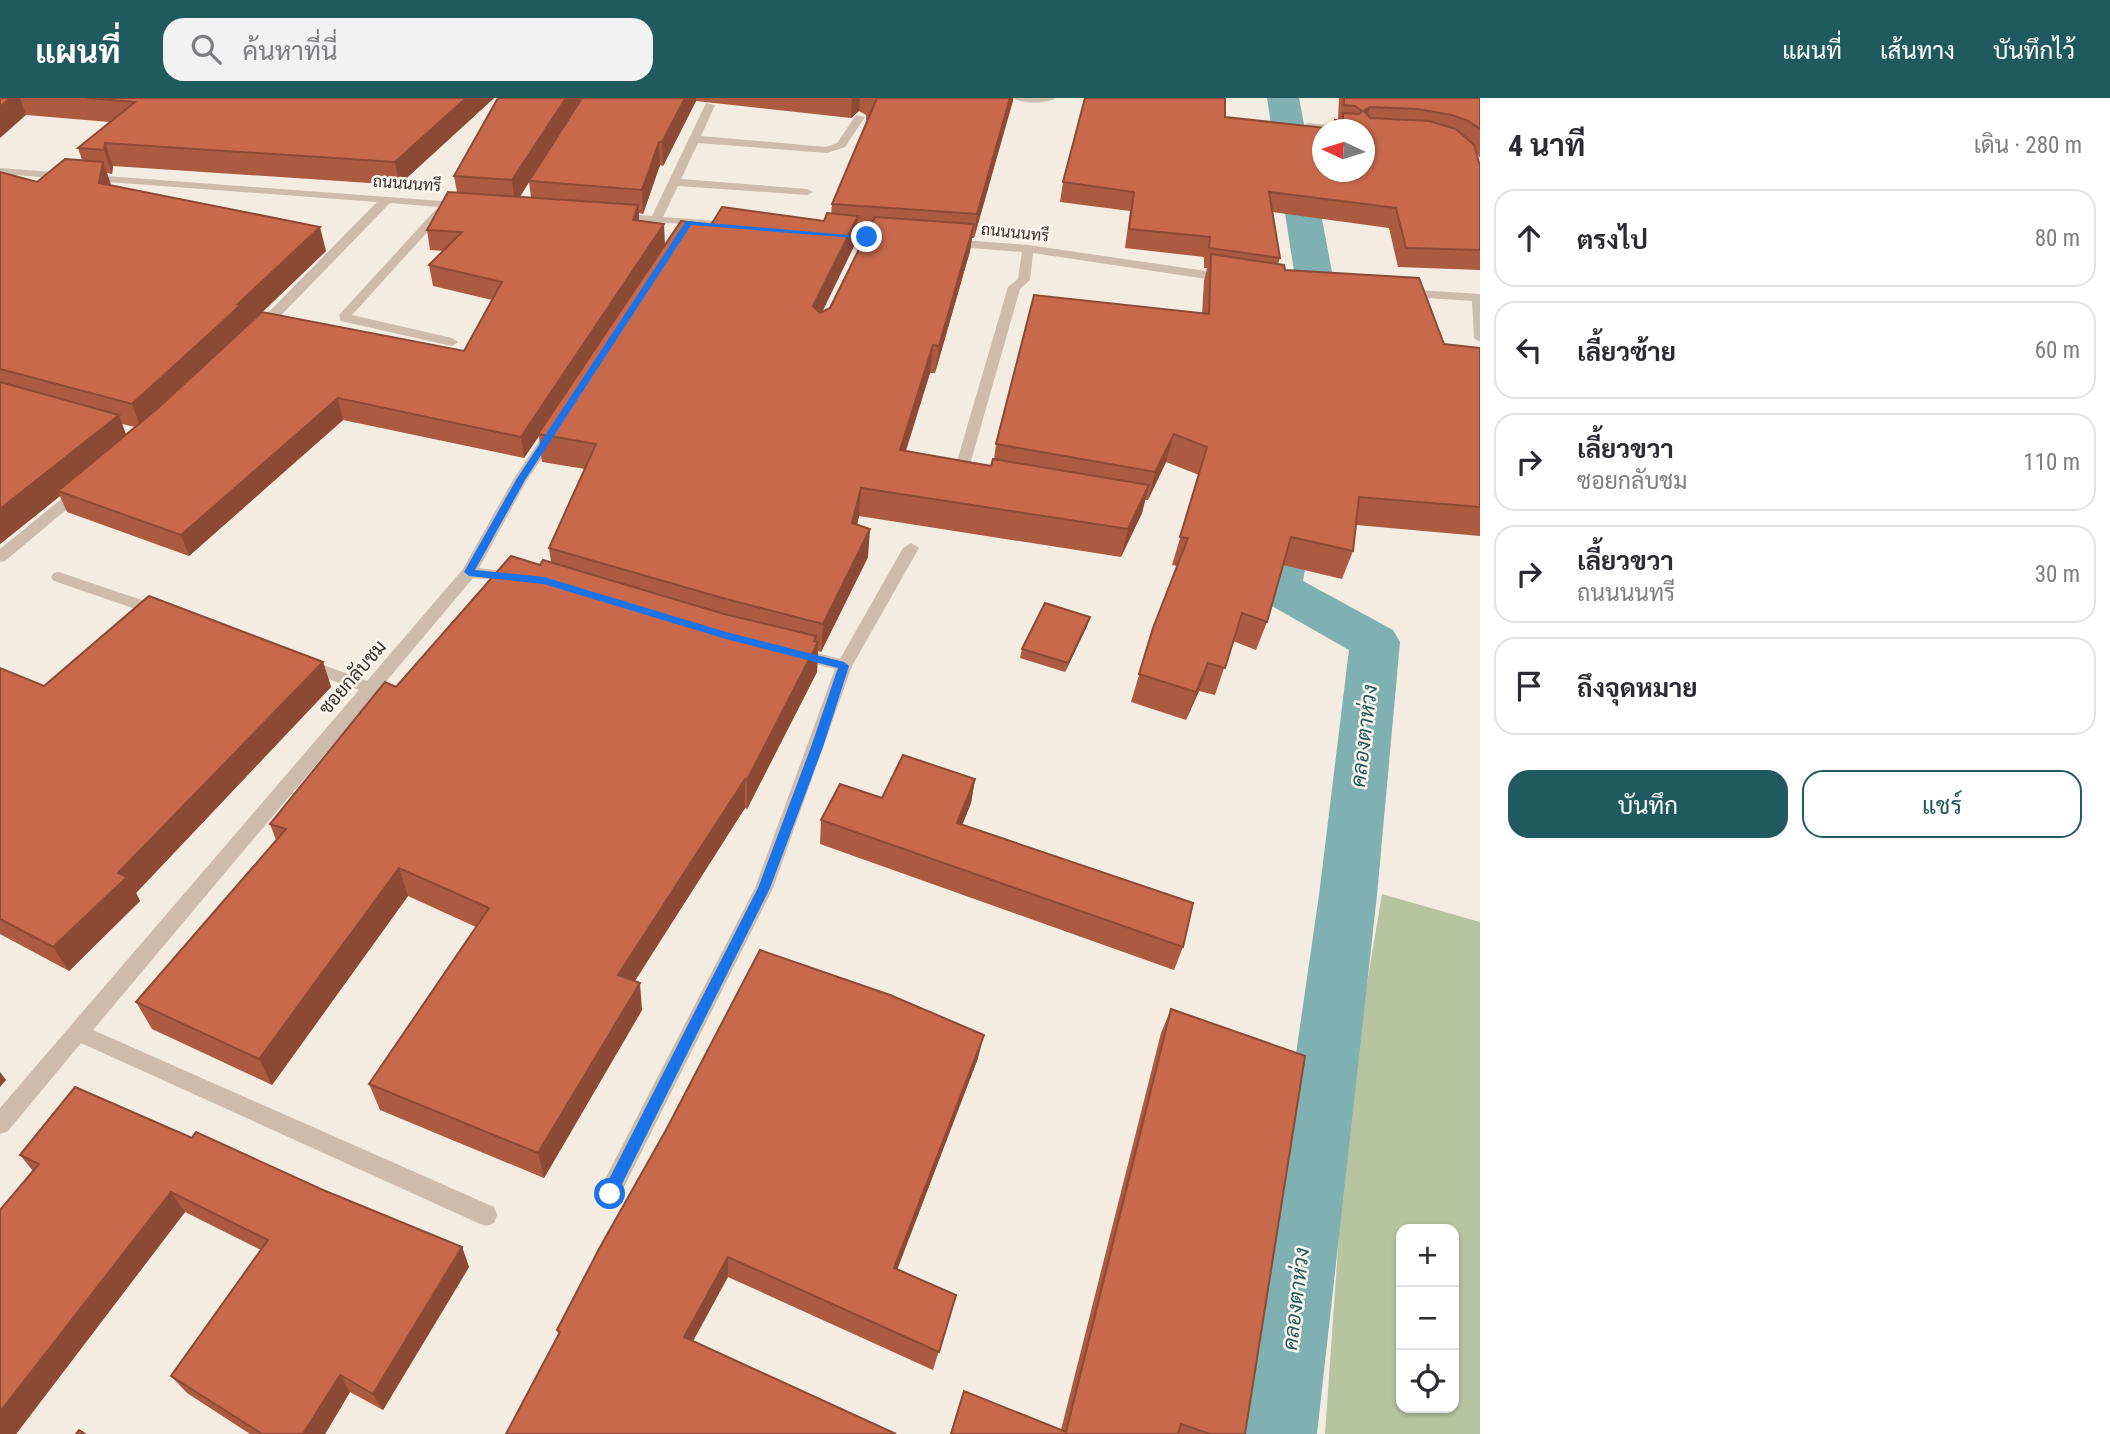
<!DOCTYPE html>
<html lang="th">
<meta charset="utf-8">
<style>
:root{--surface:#fff;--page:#f2f2f3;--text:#2b2b33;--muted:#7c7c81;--line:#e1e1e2;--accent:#1f5a5e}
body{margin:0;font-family:"Roboto Condensed",Sarabun,sans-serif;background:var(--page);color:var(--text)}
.controls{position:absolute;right:21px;bottom:21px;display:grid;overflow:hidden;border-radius:14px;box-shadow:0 2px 5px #0004}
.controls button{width:63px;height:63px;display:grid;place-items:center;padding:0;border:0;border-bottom:2px solid var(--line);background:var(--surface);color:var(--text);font:35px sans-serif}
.compass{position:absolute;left:1312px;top:21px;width:63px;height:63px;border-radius:50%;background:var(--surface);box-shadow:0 2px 5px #0004;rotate:274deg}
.stop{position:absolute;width:21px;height:21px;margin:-16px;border:5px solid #1a73e8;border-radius:50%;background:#fff}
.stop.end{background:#1a73e8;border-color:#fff;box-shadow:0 2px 7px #0008}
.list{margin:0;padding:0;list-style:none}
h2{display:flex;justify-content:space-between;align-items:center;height:91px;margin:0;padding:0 28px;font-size:30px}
h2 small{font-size:23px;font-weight:400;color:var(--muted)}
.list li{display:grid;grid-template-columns:46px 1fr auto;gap:21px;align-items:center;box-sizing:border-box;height:98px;margin:0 14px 14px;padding:0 14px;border:2px solid var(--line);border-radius:21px}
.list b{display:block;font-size:26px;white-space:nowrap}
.list p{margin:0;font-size:23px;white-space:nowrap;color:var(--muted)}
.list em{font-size:23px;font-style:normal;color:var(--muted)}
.actions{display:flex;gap:14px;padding:21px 28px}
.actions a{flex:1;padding:16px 0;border:2px solid var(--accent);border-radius:21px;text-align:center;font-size:24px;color:var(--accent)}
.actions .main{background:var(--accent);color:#fff}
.icon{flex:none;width:38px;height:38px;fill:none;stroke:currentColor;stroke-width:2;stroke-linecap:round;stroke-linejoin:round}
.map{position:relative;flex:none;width:1480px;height:1336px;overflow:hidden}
header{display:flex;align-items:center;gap:42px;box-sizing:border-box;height:98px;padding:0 35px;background:var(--accent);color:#fff}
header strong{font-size:33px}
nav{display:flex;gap:38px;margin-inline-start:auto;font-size:24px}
.search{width:490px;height:63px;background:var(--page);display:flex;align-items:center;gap:18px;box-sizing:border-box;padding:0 24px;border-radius:21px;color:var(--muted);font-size:26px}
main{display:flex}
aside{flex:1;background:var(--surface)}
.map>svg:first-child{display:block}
</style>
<header>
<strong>แผนที่</strong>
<div class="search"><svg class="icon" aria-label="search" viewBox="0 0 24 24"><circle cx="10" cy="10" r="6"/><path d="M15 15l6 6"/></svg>ค้นหาที่นี่</div>
<nav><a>แผนที่</a><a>เส้นทาง</a><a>บันทึกไว้</a></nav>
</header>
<main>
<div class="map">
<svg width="1480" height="1336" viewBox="0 0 1480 1336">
<rect width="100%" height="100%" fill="#f4ebe1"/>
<path fill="#b8c4a0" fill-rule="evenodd" d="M 1382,796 L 1480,824 L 1480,1336 L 1325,1336 L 1349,992 ZM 1401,1131 L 1454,1131 L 1454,1310 L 1401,1310 Z"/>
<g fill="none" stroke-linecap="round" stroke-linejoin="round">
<g fill="#7fb0b2" fill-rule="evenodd">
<path d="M 1267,0 L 1299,0 L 1344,237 L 1342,247 L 1336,256 L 1322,259 L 1308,256 L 1302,247 L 1304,237 Z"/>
<path d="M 1295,383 L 1311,387 L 1318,397 L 1303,483 L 1393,532 L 1400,544 L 1377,797 L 1317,1336 L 1241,1336 L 1319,797 L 1349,552 L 1261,502 L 1254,490 L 1272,397 L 1279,387 Z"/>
</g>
<g fill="#cdbbac" fill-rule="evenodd">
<path d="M 1013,0 L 1056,0 C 1047,6 1022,6 1013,0 Z"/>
<path d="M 706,5 L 715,7 L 701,38 L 826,49 L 837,45 L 856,17 L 865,19 L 845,49 L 827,55 L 698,45 L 681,81 L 807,91 L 813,94 L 807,97 L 678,88 L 663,119 L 733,124 L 737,126 L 737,130 L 614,121 L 614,117 L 618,115 L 652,118 Z"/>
<path d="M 1308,25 L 1348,29 L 1353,32 L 1304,30 L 1303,28 Z"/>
<path d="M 0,70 L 468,105 L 468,109 L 450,109 L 352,217 L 452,240 L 458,244 L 452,248 L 341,223 L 339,217 L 438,109 L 390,105 L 263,236 L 253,236 L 253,230 L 377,104 L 0,76 Z"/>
<path d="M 949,141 L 1028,147 L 1227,176 L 1233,180 L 1227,184 L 1033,155 L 1030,182 L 1020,191 L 969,370 L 981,380 L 974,384 L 959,379 L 955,370 L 1008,189 L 1018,181 L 1022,154 L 945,148 L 945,142 Z"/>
<path d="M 1401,191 L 1480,196 L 1480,244 L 1474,240 L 1472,203 L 1397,198 L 1397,192 Z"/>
<path d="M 553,329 L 560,333 L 527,382 L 479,470 L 523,476 L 526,480 L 523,484 L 473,480 L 93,932 L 494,1109 L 497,1117 L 494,1125 L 486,1128 L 478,1125 L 81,945 L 8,1033 L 0,1036 L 0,1010 L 359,592 L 298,570 L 296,566 L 298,562 L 310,562 L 367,583 L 463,471 L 513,382 L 548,330 Z"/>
<path d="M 81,387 L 86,389 L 88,392 L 86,395 L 5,463 L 0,464 L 0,451 L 76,389 Z"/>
<path d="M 911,445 L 919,450 L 852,568 L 773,790 L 617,1103 L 609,1106 L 601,1103 L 598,1096 L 601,1089 L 755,790 L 835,571 L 788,559 L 786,555 L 794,549 L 840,561 L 903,450 Z"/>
<path d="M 59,474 L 165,510 L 167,514 L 159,519 L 54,483 L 51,479 L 54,475 Z"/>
</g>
</g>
<g fill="#ac5a40" fill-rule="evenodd">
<path d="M 0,0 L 494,0 L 399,87 L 113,68 L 112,76 L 107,75 L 111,87 L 326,153 L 262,214 L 464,253 L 492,202 L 433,188 L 429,167 L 443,153 L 430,152 L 427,132 L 457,94 L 454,78 L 498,0 L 1013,0 L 974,140 L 972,140 L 970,153 L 935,275 L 930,275 L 906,353 L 991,368 L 994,361 L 996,346 L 1202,216 L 1204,183 L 1207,170 L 1204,170 L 1204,159 L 1125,150 L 1130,113 L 1060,104 L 1063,84 L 1225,19 L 1332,31 L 1335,22 L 1338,22 L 1339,0 L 1480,0 L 1480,60 L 1476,54 L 1480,68 L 1480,172 L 1398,169 L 1389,130 L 1272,114 L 1280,160 L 1278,166 L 1285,172 L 1444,246 L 1480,250 L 1480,438 L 1356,427 L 1353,453 L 1342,481 L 1283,467 L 1267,524 L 1256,552 L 1233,543 L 1215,597 L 1199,593 L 1186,622 L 1131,604 L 1153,530 L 1177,468 L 1172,467 L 1199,377 L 1166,364 L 1148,402 L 1145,402 L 1142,415 L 1121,459 L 859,418 L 857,427 L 868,459 L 821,554 L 818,553 L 817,574 L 747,711 L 745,710 L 635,883 L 642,912 L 544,1080 L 380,1012 L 369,986 L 476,829 L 408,798 L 272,987 L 152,931 L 136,904 L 276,742 L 270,726 L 396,589 L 540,467 L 551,464 L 549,450 L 585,371 L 542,364 L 539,338 L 524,360 L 343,322 L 189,458 L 67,414 L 60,398 L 0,446 L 0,74 L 37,84 L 82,62 L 78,50 L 110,24 L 26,17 ZM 696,3 L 851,20 L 859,13 L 866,17 L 866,22 L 868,22 L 832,106 L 831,116 L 824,123 L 711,127 L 665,146 L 639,123 L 639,115 L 643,116 L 660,67 L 663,68 ZM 529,84 L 531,99 L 520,99 ZM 857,132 L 868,133 L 830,210 L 822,214 L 856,144 ZM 122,326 L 135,329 L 126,337 Z"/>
<path d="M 1087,528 L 1065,574 L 1020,560 L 1022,551 Z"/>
<path d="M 323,564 L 331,589 L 136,795 L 140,803 L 69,873 L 0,836 L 0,570 L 44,588 Z"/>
<path d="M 975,681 L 971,705 L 962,727 L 1183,849 L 1174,872 L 820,746 L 821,722 L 882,700 Z"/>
<path d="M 1171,911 L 1245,1336 L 950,1336 L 964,1293 L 1061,1332 L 1161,935 Z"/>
<path d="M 978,960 L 897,1172 L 956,1197 L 933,1272 L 728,1179 L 558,1236 L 557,1232 Z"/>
<path d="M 192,1040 L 462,1149 L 469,1169 L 383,1312 L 350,1294 L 325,1336 L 250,1336 L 187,1295 L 171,1278 L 261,1152 L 185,1114 L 16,1336 L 0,1336 L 33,1073 L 20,1057 Z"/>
</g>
<g fill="#8c4a34">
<path d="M 10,0 L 20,0 L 26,17 L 0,40 L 0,9 Z"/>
<path d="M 466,0 L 494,0 L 399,87 L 395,64 Z"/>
<path d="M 566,0 L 583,0 L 515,106 L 512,82 Z"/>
<path d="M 685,0 L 696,0 L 696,3 L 663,68 L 662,44 Z"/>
<path d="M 852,0 L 860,0 L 859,13 L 851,20 Z"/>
<path d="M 1010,0 L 1013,0 L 1013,3 L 974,140 L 977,116 Z"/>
<path d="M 1370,9 L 1364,27 L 1364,13 Z"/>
<path d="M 659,44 L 660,67 L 643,116 L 642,92 Z"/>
<path d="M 105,45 L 113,68 L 112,76 L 104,52 Z"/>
<path d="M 103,64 L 111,87 L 99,85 Z"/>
<path d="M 638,107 L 639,128 L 633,122 Z"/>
<path d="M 858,118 L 856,144 L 812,235 L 813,208 Z"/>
<path d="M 664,126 L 665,147 L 538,336 L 539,338 L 524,360 L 521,339 Z"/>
<path d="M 974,126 L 970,153 L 935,275 L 939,248 Z"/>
<path d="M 320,129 L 326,153 L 141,331 L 132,306 Z"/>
<path d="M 933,247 L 930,275 L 897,379 L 900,352 Z"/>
<path d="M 338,300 L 343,322 L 189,458 L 181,437 Z"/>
<path d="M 119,317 L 128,342 L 58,393 L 60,398 L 0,446 L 0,411 Z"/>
<path d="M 1174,336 L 1166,364 L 1148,402 L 1155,374 Z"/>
<path d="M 1149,387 L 1142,415 L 1121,459 L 1128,431 Z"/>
<path d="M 861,390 L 859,418 L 850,453 L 852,425 Z"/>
<path d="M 870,431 L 868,459 L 821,554 L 823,526 Z"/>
<path d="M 1090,519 L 1087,528 L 1065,574 L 1068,565 Z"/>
<path d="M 816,538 L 815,550 L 818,544 L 817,574 L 747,711 L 747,682 Z"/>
<path d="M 323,564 L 331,589 L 136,795 L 140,803 L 69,873 L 53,849 L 118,775 Z"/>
<path d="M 1208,565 L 1199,593 L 1186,622 L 1196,594 Z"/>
<path d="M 745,681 L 745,710 L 621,904 L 618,877 Z"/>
<path d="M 975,681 L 971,705 L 953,750 L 957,725 Z"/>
<path d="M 399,770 L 408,798 L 272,987 L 259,961 Z"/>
<path d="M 640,885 L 642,912 L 544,1080 L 538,1055 Z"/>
<path d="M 984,937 L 978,960 L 890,1190 L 894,1170 Z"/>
<path d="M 0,974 L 6,982 L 0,989 Z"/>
<path d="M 171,1094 L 185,1114 L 16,1336 L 0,1336 L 0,1314 Z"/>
<path d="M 462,1149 L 469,1169 L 383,1312 L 373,1296 Z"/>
<path d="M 728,1159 L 728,1179 L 685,1258 L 684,1239 Z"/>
<path d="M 340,1277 L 350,1294 L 325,1336 L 303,1336 Z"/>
</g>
<g fill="#c8694b" stroke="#8c4a34" stroke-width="2" fill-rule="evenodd">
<path d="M 0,0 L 10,0 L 0,9 Z"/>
<path d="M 87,0 L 466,0 L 395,64 L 105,45 L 104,52 L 78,50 L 135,4 Z"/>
<path d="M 498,0 L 566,0 L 512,82 L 454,78 Z"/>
<path d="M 582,0 L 685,0 L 662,44 L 659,44 L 642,92 L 529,83 Z"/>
<path d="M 877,0 L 1010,0 L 977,116 L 832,106 Z"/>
<path d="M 1085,0 L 1225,0 L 1225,19 L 1335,31 L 1335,22 L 1343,23 L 1343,15 L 1359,16 L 1362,13 L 1355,8 L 1344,7 L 1344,0 L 1480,0 L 1480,31 L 1468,23 L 1452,17 L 1417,11 L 1370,9 L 1364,13 L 1370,20 L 1429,23 L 1456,31 L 1474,47 L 1480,68 L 1480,152 L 1406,150 L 1396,110 L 1269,94 L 1280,160 L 1209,150 L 1210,139 L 1129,131 L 1134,94 L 1063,84 ZM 1322,32 L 1364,32 L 1364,74 L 1322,74 Z"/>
<path d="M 65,61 L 103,64 L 99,85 L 320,129 L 238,206 L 241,206 L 231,216 L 132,306 L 0,271 L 0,74 L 37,84 Z"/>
<path d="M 448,94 L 638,107 L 633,122 L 664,126 L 521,339 L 338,300 L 181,437 L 58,393 L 157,311 L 262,214 L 464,253 L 502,184 L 429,167 L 462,134 L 427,132 Z"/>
<path d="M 722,109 L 824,123 L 827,115 L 858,118 L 813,208 L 820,215 L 830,210 L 875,119 L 974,126 L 939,248 L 933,247 L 900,352 L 991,368 L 993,361 L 1149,387 L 1128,431 L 861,390 L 852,425 L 870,431 L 823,526 L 726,501 L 549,450 L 596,346 L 538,336 L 681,123 L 711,127 Z"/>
<path d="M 1211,156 L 1284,167 L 1285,172 L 1419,180 L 1444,246 L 1480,250 L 1480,409 L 1359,399 L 1353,453 L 1291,439 L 1267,524 L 1242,515 L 1225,570 L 1208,565 L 1196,594 L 1139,576 L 1153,530 L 1188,440 L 1180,439 L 1207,349 L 1174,336 L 1155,374 L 996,346 L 1034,197 L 1209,216 Z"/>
<path d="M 0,284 L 119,317 L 0,411 Z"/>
<path d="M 511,458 L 540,467 L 543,462 L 724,516 L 816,538 L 814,543 L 818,544 L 747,682 L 745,681 L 618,877 L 640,885 L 538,1055 L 369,986 L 489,810 L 399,770 L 259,961 L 136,904 L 286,731 L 270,726 L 385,584 L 396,589 Z"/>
<path d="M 149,498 L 323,564 L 118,775 L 127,779 L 53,849 L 0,821 L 0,570 L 44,588 Z"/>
<path d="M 1045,505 L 1090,519 L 1068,565 L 1022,551 Z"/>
<path d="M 903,657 L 975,681 L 957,725 L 1193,805 L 1183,849 L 821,722 L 840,686 L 882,700 Z"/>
<path d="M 760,852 L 890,897 L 984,937 L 894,1170 L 956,1197 L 939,1254 L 728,1159 L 684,1239 L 896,1336 L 506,1336 L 560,1234 L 557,1232 L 599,1151 L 666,1032 Z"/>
<path d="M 1171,911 L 1305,958 L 1245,1336 L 1210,1336 L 1181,1326 L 1178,1336 L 951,1336 L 964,1293 L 1066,1334 Z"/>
<path d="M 75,989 L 192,1040 L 196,1034 L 323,1092 L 462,1149 L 373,1296 L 340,1277 L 303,1336 L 262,1336 L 171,1278 L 268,1142 L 171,1094 L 0,1314 L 0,1112 L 39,1066 L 20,1057 Z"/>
<path d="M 79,1332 L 85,1336 L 76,1336 Z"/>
</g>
<path fill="#1a73e8" d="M 686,123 L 871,139 L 867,141 L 691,127 L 525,382 L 475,472 L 544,479 L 726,534 L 844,564 L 849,568 L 823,649 L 770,790 L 615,1100 L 610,1102 L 604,1100 L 604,1091 L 758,790 L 811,649 L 838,570 L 726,541 L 544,486 L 469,478 L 464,474 L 516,382 Z"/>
<g text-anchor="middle" stroke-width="5" stroke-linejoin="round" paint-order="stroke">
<g font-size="16" fill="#3b302b" stroke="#fbf5ee">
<text transform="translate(407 85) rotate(4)" y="6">ถนนนนทรี</text>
<text transform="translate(1015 134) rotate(6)" y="6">ถนนนนทรี</text>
</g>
<g font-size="19" fill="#3b302b" stroke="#fbf5ee">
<text transform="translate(352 579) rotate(-49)" y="7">ซอยกลับชม</text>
</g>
<g font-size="21" font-style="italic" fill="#1f5a5e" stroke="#fbf5ee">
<text transform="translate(1364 638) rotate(-83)" y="7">คลองตาห่วง</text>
<text transform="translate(1296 1201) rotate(-83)" y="7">คลองตาห่วง</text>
</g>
</g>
</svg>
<div class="controls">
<button>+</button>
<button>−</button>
<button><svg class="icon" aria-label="locate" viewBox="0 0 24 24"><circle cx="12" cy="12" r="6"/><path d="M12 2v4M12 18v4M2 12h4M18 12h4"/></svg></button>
</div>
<svg class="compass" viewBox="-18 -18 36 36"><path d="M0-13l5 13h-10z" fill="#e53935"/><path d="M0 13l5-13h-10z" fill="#7c7c81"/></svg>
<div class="stop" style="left:610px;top:1096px"></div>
<div class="stop end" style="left:867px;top:139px"></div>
</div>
<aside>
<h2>4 นาที<small>เดิน · 280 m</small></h2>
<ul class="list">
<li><svg class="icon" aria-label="ahead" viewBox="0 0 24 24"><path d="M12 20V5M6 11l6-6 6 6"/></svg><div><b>ตรงไป</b></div><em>80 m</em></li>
<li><svg class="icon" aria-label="left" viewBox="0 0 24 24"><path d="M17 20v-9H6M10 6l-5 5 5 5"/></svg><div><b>เลี้ยวซ้าย</b></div><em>60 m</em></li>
<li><svg class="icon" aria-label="right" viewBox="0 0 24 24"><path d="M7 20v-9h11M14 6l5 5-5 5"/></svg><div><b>เลี้ยวขวา</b><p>ซอยกลับชม</p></div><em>110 m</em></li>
<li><svg class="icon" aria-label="right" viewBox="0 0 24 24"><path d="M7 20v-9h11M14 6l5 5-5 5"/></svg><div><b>เลี้ยวขวา</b><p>ถนนนนทรี</p></div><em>30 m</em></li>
<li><svg class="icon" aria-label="arrive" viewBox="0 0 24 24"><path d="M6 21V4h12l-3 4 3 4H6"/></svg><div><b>ถึงจุดหมาย</b></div></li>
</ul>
<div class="actions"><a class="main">บันทึก</a><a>แชร์</a></div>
</aside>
</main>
